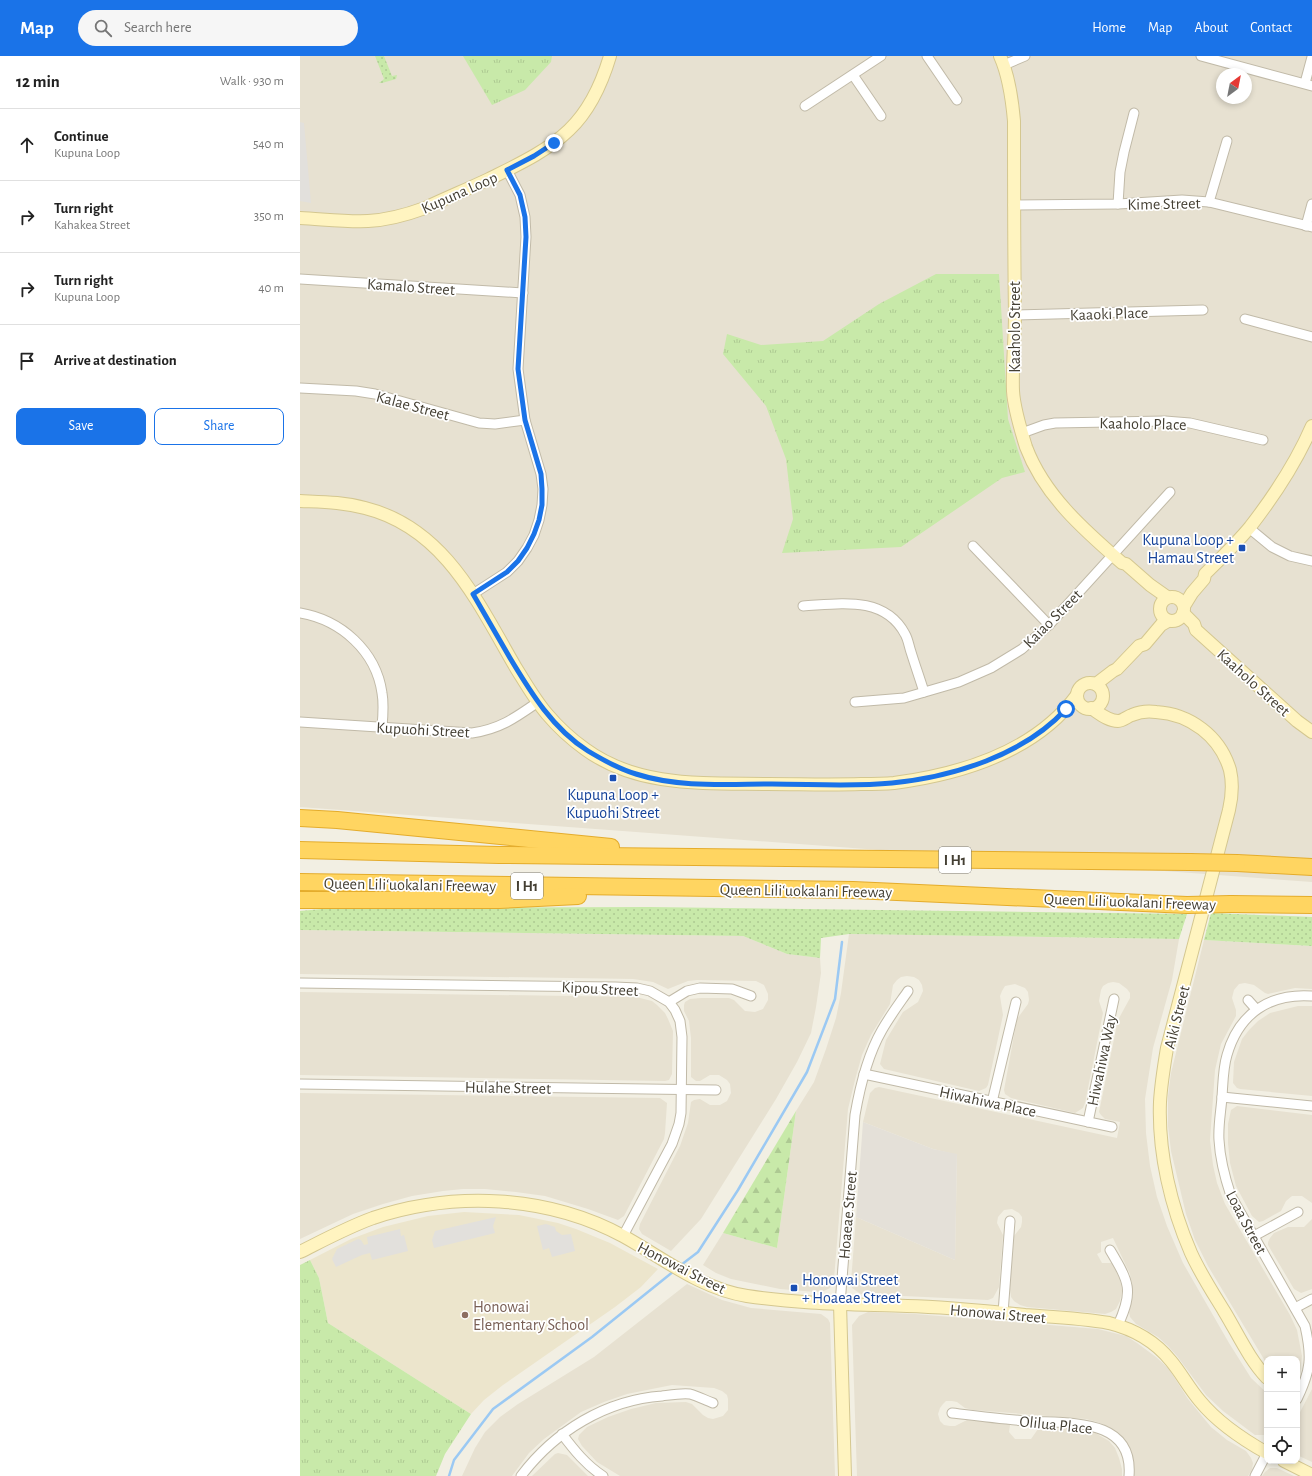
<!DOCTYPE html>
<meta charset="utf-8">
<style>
:root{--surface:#fff;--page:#f6f6f6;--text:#222;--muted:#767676;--line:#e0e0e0;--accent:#1a73e8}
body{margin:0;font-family:"Alegreya Sans",sans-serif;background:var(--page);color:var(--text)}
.controls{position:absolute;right:12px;bottom:12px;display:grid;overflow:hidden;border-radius:8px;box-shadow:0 2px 6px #0003}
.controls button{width:36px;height:36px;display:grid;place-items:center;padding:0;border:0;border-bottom:1px solid var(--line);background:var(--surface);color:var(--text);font:20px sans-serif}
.compass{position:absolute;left:916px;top:12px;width:36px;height:36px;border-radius:50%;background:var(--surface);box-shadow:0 2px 6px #0003;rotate:32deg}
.stop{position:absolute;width:12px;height:12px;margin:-9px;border:3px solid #1a73e8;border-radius:50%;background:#fff}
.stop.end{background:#1a73e8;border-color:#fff;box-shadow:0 1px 4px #0008}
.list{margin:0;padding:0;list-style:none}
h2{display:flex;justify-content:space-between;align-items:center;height:52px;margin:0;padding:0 16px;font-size:17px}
h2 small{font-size:13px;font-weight:400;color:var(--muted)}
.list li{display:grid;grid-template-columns:26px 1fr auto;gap:12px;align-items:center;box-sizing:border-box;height:72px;padding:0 16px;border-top:1px solid var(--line)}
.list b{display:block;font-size:15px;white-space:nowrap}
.list p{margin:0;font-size:13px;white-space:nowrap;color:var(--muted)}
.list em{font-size:13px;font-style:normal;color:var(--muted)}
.actions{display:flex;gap:8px;padding:12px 16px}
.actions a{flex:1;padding:9px 0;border:1px solid var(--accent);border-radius:8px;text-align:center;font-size:14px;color:var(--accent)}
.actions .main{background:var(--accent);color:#fff}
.icon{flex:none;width:22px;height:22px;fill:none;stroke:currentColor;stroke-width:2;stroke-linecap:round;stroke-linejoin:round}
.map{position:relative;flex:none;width:1012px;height:1420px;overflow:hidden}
header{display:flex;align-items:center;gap:24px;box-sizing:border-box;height:56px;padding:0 20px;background:var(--accent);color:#fff}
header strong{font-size:19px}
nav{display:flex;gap:22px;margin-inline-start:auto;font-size:14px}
.search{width:280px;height:36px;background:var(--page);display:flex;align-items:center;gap:10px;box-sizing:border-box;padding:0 14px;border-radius:22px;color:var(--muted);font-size:15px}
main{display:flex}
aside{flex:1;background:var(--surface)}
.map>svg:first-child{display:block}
</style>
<header>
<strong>Map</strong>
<div class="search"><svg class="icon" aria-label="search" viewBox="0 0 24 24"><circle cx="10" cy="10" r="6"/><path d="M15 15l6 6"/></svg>Search here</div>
<nav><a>Home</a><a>Map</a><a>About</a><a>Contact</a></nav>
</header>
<main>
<aside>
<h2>12 min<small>Walk · 930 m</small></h2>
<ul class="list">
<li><svg class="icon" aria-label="ahead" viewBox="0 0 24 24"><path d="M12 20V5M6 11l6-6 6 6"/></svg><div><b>Continue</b><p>Kupuna Loop</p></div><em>540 m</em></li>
<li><svg class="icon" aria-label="right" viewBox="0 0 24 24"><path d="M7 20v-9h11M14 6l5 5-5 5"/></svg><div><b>Turn right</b><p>Kahakea Street</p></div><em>350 m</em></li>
<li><svg class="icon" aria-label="right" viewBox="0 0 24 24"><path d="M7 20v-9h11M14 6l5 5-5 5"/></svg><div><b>Turn right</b><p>Kupuna Loop</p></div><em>40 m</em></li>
<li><svg class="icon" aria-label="arrive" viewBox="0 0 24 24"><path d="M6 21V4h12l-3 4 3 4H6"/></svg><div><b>Arrive at destination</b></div></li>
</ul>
<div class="actions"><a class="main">Save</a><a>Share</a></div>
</aside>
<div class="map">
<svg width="1012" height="1420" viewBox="0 0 1012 1420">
<defs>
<pattern id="grass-dots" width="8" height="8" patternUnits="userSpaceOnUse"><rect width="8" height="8" fill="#c8e9a9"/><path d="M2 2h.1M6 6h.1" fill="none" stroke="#adc992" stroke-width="1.8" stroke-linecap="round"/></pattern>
<pattern id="forest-firs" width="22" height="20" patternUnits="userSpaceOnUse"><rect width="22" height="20" fill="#c8e9a9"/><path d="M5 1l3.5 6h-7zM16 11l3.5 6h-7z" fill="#adc992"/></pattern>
<pattern id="park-tufts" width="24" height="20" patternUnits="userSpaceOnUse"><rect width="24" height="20" fill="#c8e9a9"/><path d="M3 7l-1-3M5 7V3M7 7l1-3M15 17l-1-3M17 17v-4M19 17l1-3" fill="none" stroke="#adc992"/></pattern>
</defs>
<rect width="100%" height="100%" fill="#f2efe3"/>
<g fill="#e7e1d1" fill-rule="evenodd">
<path d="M 0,0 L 1012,0 L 1012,826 L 0,751 ZM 922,18 L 946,18 L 946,42 L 922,42 Z"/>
<path d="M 0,874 L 443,880 L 487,898 L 520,902 L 521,917 L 516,951 L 511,977 L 497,1006 L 476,1043 L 401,1163 L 371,1195 L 342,1178 L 339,1173 L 340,1168 L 380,1090 L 388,1067 L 391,1046 L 394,1044 L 400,1043 L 410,1049 L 420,1049 L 427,1045 L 431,1037 L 430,1028 L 427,1024 L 419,1019 L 410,1019 L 400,1025 L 396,1025 L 391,1021 L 391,982 L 389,965 L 384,955 L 384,949 L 385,946 L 390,943 L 401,942 L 429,942 L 434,944 L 445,955 L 455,956 L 463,953 L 468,944 L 468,938 L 464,929 L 456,925 L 397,924 L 388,925 L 368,933 L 353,926 L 333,923 L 0,918 Z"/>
<path d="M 549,878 L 879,883 L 872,924 L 853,992 L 845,1043 L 846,1077 L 850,1110 L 857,1141 L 867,1170 L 883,1207 L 929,1287 L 951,1322 L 967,1337 L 967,1377 L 964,1379 L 955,1379 L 923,1355 L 906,1339 L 877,1300 L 868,1290 L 858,1281 L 836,1268 L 830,1261 L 829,1256 L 833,1239 L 830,1218 L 813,1182 L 801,1186 L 801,1196 L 797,1198 L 802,1207 L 812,1207 L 816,1211 L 820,1222 L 822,1235 L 820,1245 L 816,1253 L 811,1256 L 805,1258 L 727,1251 L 720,1249 L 714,1245 L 711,1241 L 710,1234 L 713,1183 L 714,1180 L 721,1171 L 722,1166 L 722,1161 L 719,1157 L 712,1153 L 704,1154 L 698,1161 L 697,1167 L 703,1179 L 699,1231 L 693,1242 L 688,1244 L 561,1238 L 552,1232 L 551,1226 L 556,1161 L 655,1204 L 657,1099 L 633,1093 L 563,1066 L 570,1037 L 575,1032 L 579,1031 L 817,1082 L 820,1066 L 805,1063 L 801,1059 L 799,1056 L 818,964 L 830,942 L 830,937 L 827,933 L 819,927 L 813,926 L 808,927 L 803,930 L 801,934 L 799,945 L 803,957 L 785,1047 L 783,1052 L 775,1057 L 711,1042 L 705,1038 L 704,1034 L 717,963 L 728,948 L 729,944 L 728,936 L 725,932 L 715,928 L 705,930 L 702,935 L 700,940 L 703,959 L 688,1029 L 686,1032 L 679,1035 L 584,1013 L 580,1008 L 586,984 L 603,956 L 618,946 L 623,935 L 622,929 L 619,924 L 614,921 L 607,920 L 601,921 L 597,924 L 593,929 L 590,948 L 571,979 L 562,999 L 555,1024 L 548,1053 L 534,1223 L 532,1228 L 530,1232 L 524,1235 L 515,1236 L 480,1233 L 431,1223 L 416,1217 L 403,1209 L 423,1177 L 477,1192 L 496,1055 L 514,1026 L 526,993 L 536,962 L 541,937 Z"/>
<path d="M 904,884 L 1012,890 L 1012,933 L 995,932 L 968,938 L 965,937 L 954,929 L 945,927 L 939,928 L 934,934 L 932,942 L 936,954 L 936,960 L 921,988 L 915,1014 L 910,1084 L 913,1109 L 917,1127 L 925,1148 L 990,1259 L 997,1274 L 1002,1300 L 1000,1318 L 997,1323 L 997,1303 L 967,1303 L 967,1308 L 965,1305 L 908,1210 L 895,1184 L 886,1158 L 871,1095 L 868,1070 L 868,1040 L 871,1017 Z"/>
<path d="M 0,936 L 336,941 L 352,945 L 357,949 L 365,957 L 368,963 L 373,975 L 372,1018 L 369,1024 L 365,1025 L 0,1019 Z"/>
<path d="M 998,950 L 1012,950 L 1012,1040 L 940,1033 L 937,1032 L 933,1027 L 934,1006 L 942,983 L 949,974 L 958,965 L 970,957 Z"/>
<path d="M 0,1037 L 360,1042 L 367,1047 L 365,1077 L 364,1083 L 324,1160 L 318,1164 L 288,1153 L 245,1140 L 216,1136 L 185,1133 L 163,1133 L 143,1135 L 112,1140 L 83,1148 L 53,1158 L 0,1183 Z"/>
<path d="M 937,1050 L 1012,1059 L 1012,1147 L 1002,1140 L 992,1140 L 986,1145 L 981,1155 L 963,1165 L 959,1166 L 952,1160 L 936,1130 L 930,1107 L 928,1087 L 928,1068 L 931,1054 Z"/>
<path d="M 1012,1163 L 1012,1233 L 1001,1237 L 994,1233 L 968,1189 L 968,1186 L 970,1182 L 974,1177 L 988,1171 L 1004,1171 Z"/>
<path d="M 387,1228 L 422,1244 L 451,1252 L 521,1258 L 528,1263 L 530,1267 L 535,1420 L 320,1420 L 297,1406 L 282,1390 L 278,1383 L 279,1379 L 287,1371 L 308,1361 L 331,1353 L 356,1347 L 386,1346 L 392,1348 L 403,1359 L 408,1362 L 413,1363 L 423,1360 L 428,1354 L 428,1343 L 427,1339 L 422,1335 L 414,1332 L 372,1329 L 327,1338 L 304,1346 L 281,1356 L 244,1383 L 229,1397 L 212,1420 L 162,1420 L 175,1392 L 185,1376 L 200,1361 L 218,1348 L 294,1301 Z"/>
<path d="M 568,1256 L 615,1258 L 798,1273 L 826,1280 L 837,1287 L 856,1301 L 869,1313 L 888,1343 L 911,1371 L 927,1384 L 946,1395 L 951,1402 L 953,1407 L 952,1414 L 948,1420 L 833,1420 L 833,1407 L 830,1397 L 820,1381 L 809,1371 L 797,1366 L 786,1363 L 673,1354 L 665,1352 L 657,1346 L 652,1345 L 646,1345 L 643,1348 L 640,1352 L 638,1358 L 640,1365 L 644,1369 L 650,1370 L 655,1370 L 667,1364 L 705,1367 L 708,1367 L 710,1369 L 709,1376 L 715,1383 L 731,1383 L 738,1373 L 743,1370 L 777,1373 L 792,1375 L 809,1385 L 815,1392 L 819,1402 L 822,1413 L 822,1420 L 557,1420 L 552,1269 L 559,1260 Z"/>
<path d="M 1012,1333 L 1012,1406 L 997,1399 L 997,1362 Z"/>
<path d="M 258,1397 L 267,1399 L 288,1420 L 232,1420 L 255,1398 Z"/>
<path d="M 970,1412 L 977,1412 L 994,1420 L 962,1420 L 965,1416 Z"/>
</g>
<path fill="#e4e0d8" d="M 563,1066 L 633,1093 L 657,1098 L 655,1204 L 556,1161 Z"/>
<path fill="#ece5cc" d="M 164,1156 L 219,1159 L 258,1167 L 276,1173 L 310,1187 L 358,1213 L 341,1231 L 315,1251 L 203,1329 L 184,1344 L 171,1358 L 28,1267 L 19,1222 L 10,1204 L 51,1183 L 83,1171 L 128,1160 Z"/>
<g fill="url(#grass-dots)">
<path d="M 75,0 L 84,0 L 92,20 L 97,19 L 96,23 L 82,27 L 79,27 L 84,23 Z"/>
<path d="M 349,851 L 887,858 L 879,883 L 549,878 L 521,882 L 520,902 L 487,898 L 443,880 L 0,874 L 0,855 L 33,852 Z"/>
<path d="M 911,857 L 1012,861 L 1012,890 L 904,884 Z"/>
</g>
<path fill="url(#forest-firs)" d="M 496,1055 L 477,1192 L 423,1177 Z"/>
<g fill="url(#park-tufts)">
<path d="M 163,0 L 252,0 L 251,6 L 225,34 L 192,49 Z"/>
<path d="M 636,218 L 699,218 L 708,363 L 725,416 L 702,422 L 601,491 L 482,497 L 493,463 L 486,403 L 466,350 L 423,298 L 427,278 L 461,289 L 523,285 L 579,248 Z"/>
<path d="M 10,1204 L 19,1222 L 28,1267 L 171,1358 L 145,1398 L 136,1420 L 0,1420 L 0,1209 Z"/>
</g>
<g fill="#e2e0dc">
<path d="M 0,66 L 4,67 L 11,147 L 0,145 Z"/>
<path d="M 196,1161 L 193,1170 L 195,1177 L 134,1192 L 132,1184 L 135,1175 Z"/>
<path d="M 246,1168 L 255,1171 L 256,1175 L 262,1179 L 271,1178 L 275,1195 L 252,1201 L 249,1192 L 243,1194 L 237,1170 Z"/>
<path d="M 100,1173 L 101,1180 L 104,1179 L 108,1195 L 72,1204 L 70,1197 L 62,1199 L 36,1211 L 32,1203 L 37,1193 L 58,1183 L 61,1184 L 64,1189 L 68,1188 L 67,1181 Z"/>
</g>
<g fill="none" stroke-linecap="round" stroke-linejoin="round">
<g stroke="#9bc9f3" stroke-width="2.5">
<path d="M 381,1209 L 398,1196 L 438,1134 L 507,1016 L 535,943 L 542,886"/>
<path d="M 149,1420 L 154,1404 L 193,1353 L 292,1281 L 374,1215"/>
</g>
<defs>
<g id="street">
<path d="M 627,0 L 657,44"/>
<path d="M 901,0 L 1012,30"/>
<path d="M 704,9 L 725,0"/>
<path d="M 553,19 L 581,60"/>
<path d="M 1005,27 L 1012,1"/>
<path d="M 505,50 L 581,0"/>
<path d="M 909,146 L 927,85"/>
<path d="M 818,148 L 820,116 L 824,96 L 834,57"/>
<path d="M 713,149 L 818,148 L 882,144 L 909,146 L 1012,171"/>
<path d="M 1006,170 L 1012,148"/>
<path d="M 0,223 L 223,237"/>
<path d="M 715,259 L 903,254"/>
<path d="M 945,263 L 1012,281"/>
<path d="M 0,332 L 56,335 L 75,338 L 179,367 L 195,368 L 225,364"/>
<path d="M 722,377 L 744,369 L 755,367 L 865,365 L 890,367 L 963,384"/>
<path d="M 949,472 L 972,491 L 990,500 L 1012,505"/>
<path d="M 673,490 L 749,569"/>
<path d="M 173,538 L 207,516 L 218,505 L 227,492 L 234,479 L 239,464 L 242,449 L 243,433 L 241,418 L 225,364 L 218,313 L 226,181 L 225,161 L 220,139 L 207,114"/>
<path d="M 503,550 C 539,548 584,539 605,578 C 608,583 609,590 611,596 C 615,609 620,623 624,636"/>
<path d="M 0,557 C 41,564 76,595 82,637 C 84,648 83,660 82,671"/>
<path d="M 555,646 L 604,642 L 659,626 L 691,612 L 722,593 L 749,569 L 870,436"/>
<path d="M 0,666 L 172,677 C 200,673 215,662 238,646"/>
<path d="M 0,927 L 315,931 L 337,932 L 350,935 L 369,946 L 375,954 L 380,965 L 382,981 L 381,1057 L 379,1068 L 372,1088 L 323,1180"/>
<path d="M 948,944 L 956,953"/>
<path d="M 369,946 L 387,935 L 400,932 L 432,933 L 451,940"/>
<path d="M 564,1018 L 812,1071"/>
<path d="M 0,1028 L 416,1034"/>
<path d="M 922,1041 L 1012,1050"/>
<path d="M 692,1046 L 716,946"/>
<path d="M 788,1066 L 814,943"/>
<path d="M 954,1180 L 998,1156"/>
<path d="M 810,1194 C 829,1226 834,1234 818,1269"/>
<path d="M 540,1248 L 555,1059 C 560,1030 567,1000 582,974 C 590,960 599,948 608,935"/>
<path d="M 995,1252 L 1012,1243"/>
<path d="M 703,1257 L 710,1165"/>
<path d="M 997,1343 C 1011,1314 1012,1301 1005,1270 L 931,1140 C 925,1122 920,1104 919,1084 C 918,1070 921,1055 922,1041 C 923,1027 923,1012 927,999 C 939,957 970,937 1012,940"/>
<path d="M 652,1357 C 677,1360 701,1363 726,1365 C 766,1368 834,1360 829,1420"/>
<path d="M 262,1378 C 274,1394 286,1409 303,1420"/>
<path d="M 221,1420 C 255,1375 306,1344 362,1340 C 370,1339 381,1337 390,1338 C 397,1340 405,1344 413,1347"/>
<path d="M 955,1420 L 967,1397"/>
</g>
<g id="secondary">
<path d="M 700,0 C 709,20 712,42 714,65 C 714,129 714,194 715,259 C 715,284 712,310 713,335 C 714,352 721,375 726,391 C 744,439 784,474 822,507 L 826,508 L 850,529 L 867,541"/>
<path d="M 0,162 C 22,163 46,166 68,165 C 88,164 106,159 125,152 C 146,142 168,133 189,123 C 217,109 246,96 269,74 C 290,54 302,27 310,0"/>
<path d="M 0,445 C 22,446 43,446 65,452 C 145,472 178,547 216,612 C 226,628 235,644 247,658 C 258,671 271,683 285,693 C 338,732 405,727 468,728 C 499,728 530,729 561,728 C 572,728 583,728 594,727 C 662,718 735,696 777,639"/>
<circle cx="872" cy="553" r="12"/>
<path d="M 884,550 L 892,537 L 904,523 L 905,518 C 920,503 936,488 950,471 C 974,440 996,407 1012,370"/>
<path d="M 883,557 L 894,568 L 896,574 L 997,665 L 1012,676"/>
<circle cx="790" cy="640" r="13"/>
<path d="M 796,628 L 813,615 L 817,613 L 839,590 L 845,588 L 861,569 L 868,565"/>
<path d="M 791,652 C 799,657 808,665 818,665 C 823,665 828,660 832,659 C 839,656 849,655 856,656 C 890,658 920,680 930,714 C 933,727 932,741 929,754 L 867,992 C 864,1010 861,1028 860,1046 C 858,1097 871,1151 891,1197 C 900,1217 913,1237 924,1255 C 938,1278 949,1303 967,1322"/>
<path d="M 0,1196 C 24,1184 48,1171 73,1162 C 154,1135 247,1139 323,1180 C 363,1202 401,1233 447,1240 C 500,1248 554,1248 607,1250 C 647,1251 686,1255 725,1259 C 753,1261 781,1262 809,1267 C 833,1273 855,1285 871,1305 C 881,1317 889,1332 900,1345 C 918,1367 942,1383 967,1397"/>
<path d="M 540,1248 L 545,1420"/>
<path d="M 984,1405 L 1012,1419"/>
</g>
<g id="highway">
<path d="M 0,762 L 37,764 L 311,791"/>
<path d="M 0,794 L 199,799 L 890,806"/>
<path d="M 937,807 L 1012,811"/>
<path d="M 0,826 L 553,834 L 887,849"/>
<path d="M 0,844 L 199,844 L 278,840"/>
<path d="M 931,848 L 1012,849"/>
</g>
</defs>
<use href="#street" stroke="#c1baa8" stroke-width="11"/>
<use href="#secondary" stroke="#d4c790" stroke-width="14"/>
<use href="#highway" stroke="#e4ac2c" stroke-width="18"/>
<use href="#street" stroke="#fff" stroke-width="9"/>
<use href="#secondary" stroke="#fff4c0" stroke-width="12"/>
<use href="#highway" stroke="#ffd561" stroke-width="16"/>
<defs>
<g id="highway-bridge">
<path d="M 890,806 L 937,807"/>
<path d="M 887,849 L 931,848"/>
</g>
</defs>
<use href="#highway-bridge" stroke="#e4ac2c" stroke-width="18" stroke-linecap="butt"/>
<use href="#highway-bridge" stroke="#ffd561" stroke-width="16"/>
</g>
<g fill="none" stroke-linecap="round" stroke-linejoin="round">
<path stroke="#1a73e8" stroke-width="5" d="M 254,87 L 234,100 L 207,114 L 220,139 L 225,161 L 226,181 L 218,313 L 225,364 L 241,418 L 242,433 L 242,449 L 239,464 L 234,478 L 227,492 L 218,505 L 207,516 L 173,538 C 185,559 198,581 210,602 C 231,637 253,673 288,695 C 303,704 319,713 336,718 C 379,732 428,728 472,728 C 511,728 553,731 592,727 C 653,721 724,699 766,653"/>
</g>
<g fill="#1a4fb4" stroke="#fff" stroke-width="1.5">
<rect x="938" y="488" width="8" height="8" rx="2"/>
<rect x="309" y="718" width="8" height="8" rx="2"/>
<rect x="490" y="1228" width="8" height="8" rx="2"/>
</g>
<circle fill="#8d6e63" stroke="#fff" stroke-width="1.5" cx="165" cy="1259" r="4"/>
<g text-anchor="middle" stroke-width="3.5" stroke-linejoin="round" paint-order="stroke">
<g fill="#fff" stroke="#7c7970" stroke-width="1">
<rect x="639" y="791" width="32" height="26" rx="3"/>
<rect x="211" y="817" width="32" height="26" rx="3"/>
</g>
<g font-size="15" font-weight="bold" fill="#443f33">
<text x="655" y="809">I H1</text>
<text x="227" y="835">I H1</text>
</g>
<g font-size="16" fill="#443f33" stroke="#fff">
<text transform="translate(159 136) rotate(-24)" y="6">Kupuna Loop</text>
<text transform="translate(864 147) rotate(-1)" y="6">Kime Street</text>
<text transform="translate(111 230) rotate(4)" y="6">Kamalo Street</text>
<text transform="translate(809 257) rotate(-2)" y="6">Kaaoki Place</text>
<text transform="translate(714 271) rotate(-90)" y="6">Kaaholo Street</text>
<text transform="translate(113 349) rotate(15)" y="6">Kalae Street</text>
<text transform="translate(843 367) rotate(1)" y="6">Kaaholo Place</text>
<text transform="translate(752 562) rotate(-45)" y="6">Kaiao Street</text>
<text transform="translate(954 626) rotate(42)" y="6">Kaaholo Street</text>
<text transform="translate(123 673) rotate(3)" y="6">Kupuohi Street</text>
<text transform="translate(110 828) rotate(1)" y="6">Queen Liliʻuokalani Freeway</text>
<text transform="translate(506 834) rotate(1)" y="6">Queen Liliʻuokalani Freeway</text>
<text transform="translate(830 845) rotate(2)" y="6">Queen Liliʻuokalani Freeway</text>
<text transform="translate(300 932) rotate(3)" y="6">Kipou Street</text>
<text transform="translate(876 961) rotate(-76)" y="6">Aiki Street</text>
<text transform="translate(801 1004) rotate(-78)" y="6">Hiwahiwa Way</text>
<text transform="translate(208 1031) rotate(1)" y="6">Hulahe Street</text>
<text transform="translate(688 1045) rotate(12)" y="6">Hiwahiwa Place</text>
<text transform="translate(547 1159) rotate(-85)" y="6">Hoaeae Street</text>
<text transform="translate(947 1166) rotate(62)" y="6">Loaa Street</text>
<text transform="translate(382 1211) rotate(27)" y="6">Honowai Street</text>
<text transform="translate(698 1257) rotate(5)" y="6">Honowai Street</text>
<text transform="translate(756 1368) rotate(6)" y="6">Olilua Place</text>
</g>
<g font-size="16" fill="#164399" stroke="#fff" text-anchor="end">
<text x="934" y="489">Kupuna Loop +<tspan x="934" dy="18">Hamau Street</tspan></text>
<text x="313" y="744" text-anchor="middle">Kupuna Loop +<tspan x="313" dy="18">Kupuohi Street</tspan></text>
<text x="502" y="1229" text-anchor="start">Honowai Street<tspan x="502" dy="18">+ Hoaeae Street</tspan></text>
</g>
<g font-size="16" fill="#785e54" stroke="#fff" text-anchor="start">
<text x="173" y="1256">Honowai<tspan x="173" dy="18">Elementary School</tspan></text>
</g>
</g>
</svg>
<div class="controls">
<button>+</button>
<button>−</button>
<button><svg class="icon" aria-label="locate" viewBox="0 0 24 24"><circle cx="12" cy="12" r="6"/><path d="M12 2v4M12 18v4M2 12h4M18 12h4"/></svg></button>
</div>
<svg class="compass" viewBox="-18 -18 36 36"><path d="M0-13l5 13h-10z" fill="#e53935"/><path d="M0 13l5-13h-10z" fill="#767676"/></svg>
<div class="stop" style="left:766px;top:653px"></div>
<div class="stop end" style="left:254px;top:87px"></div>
</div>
</main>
